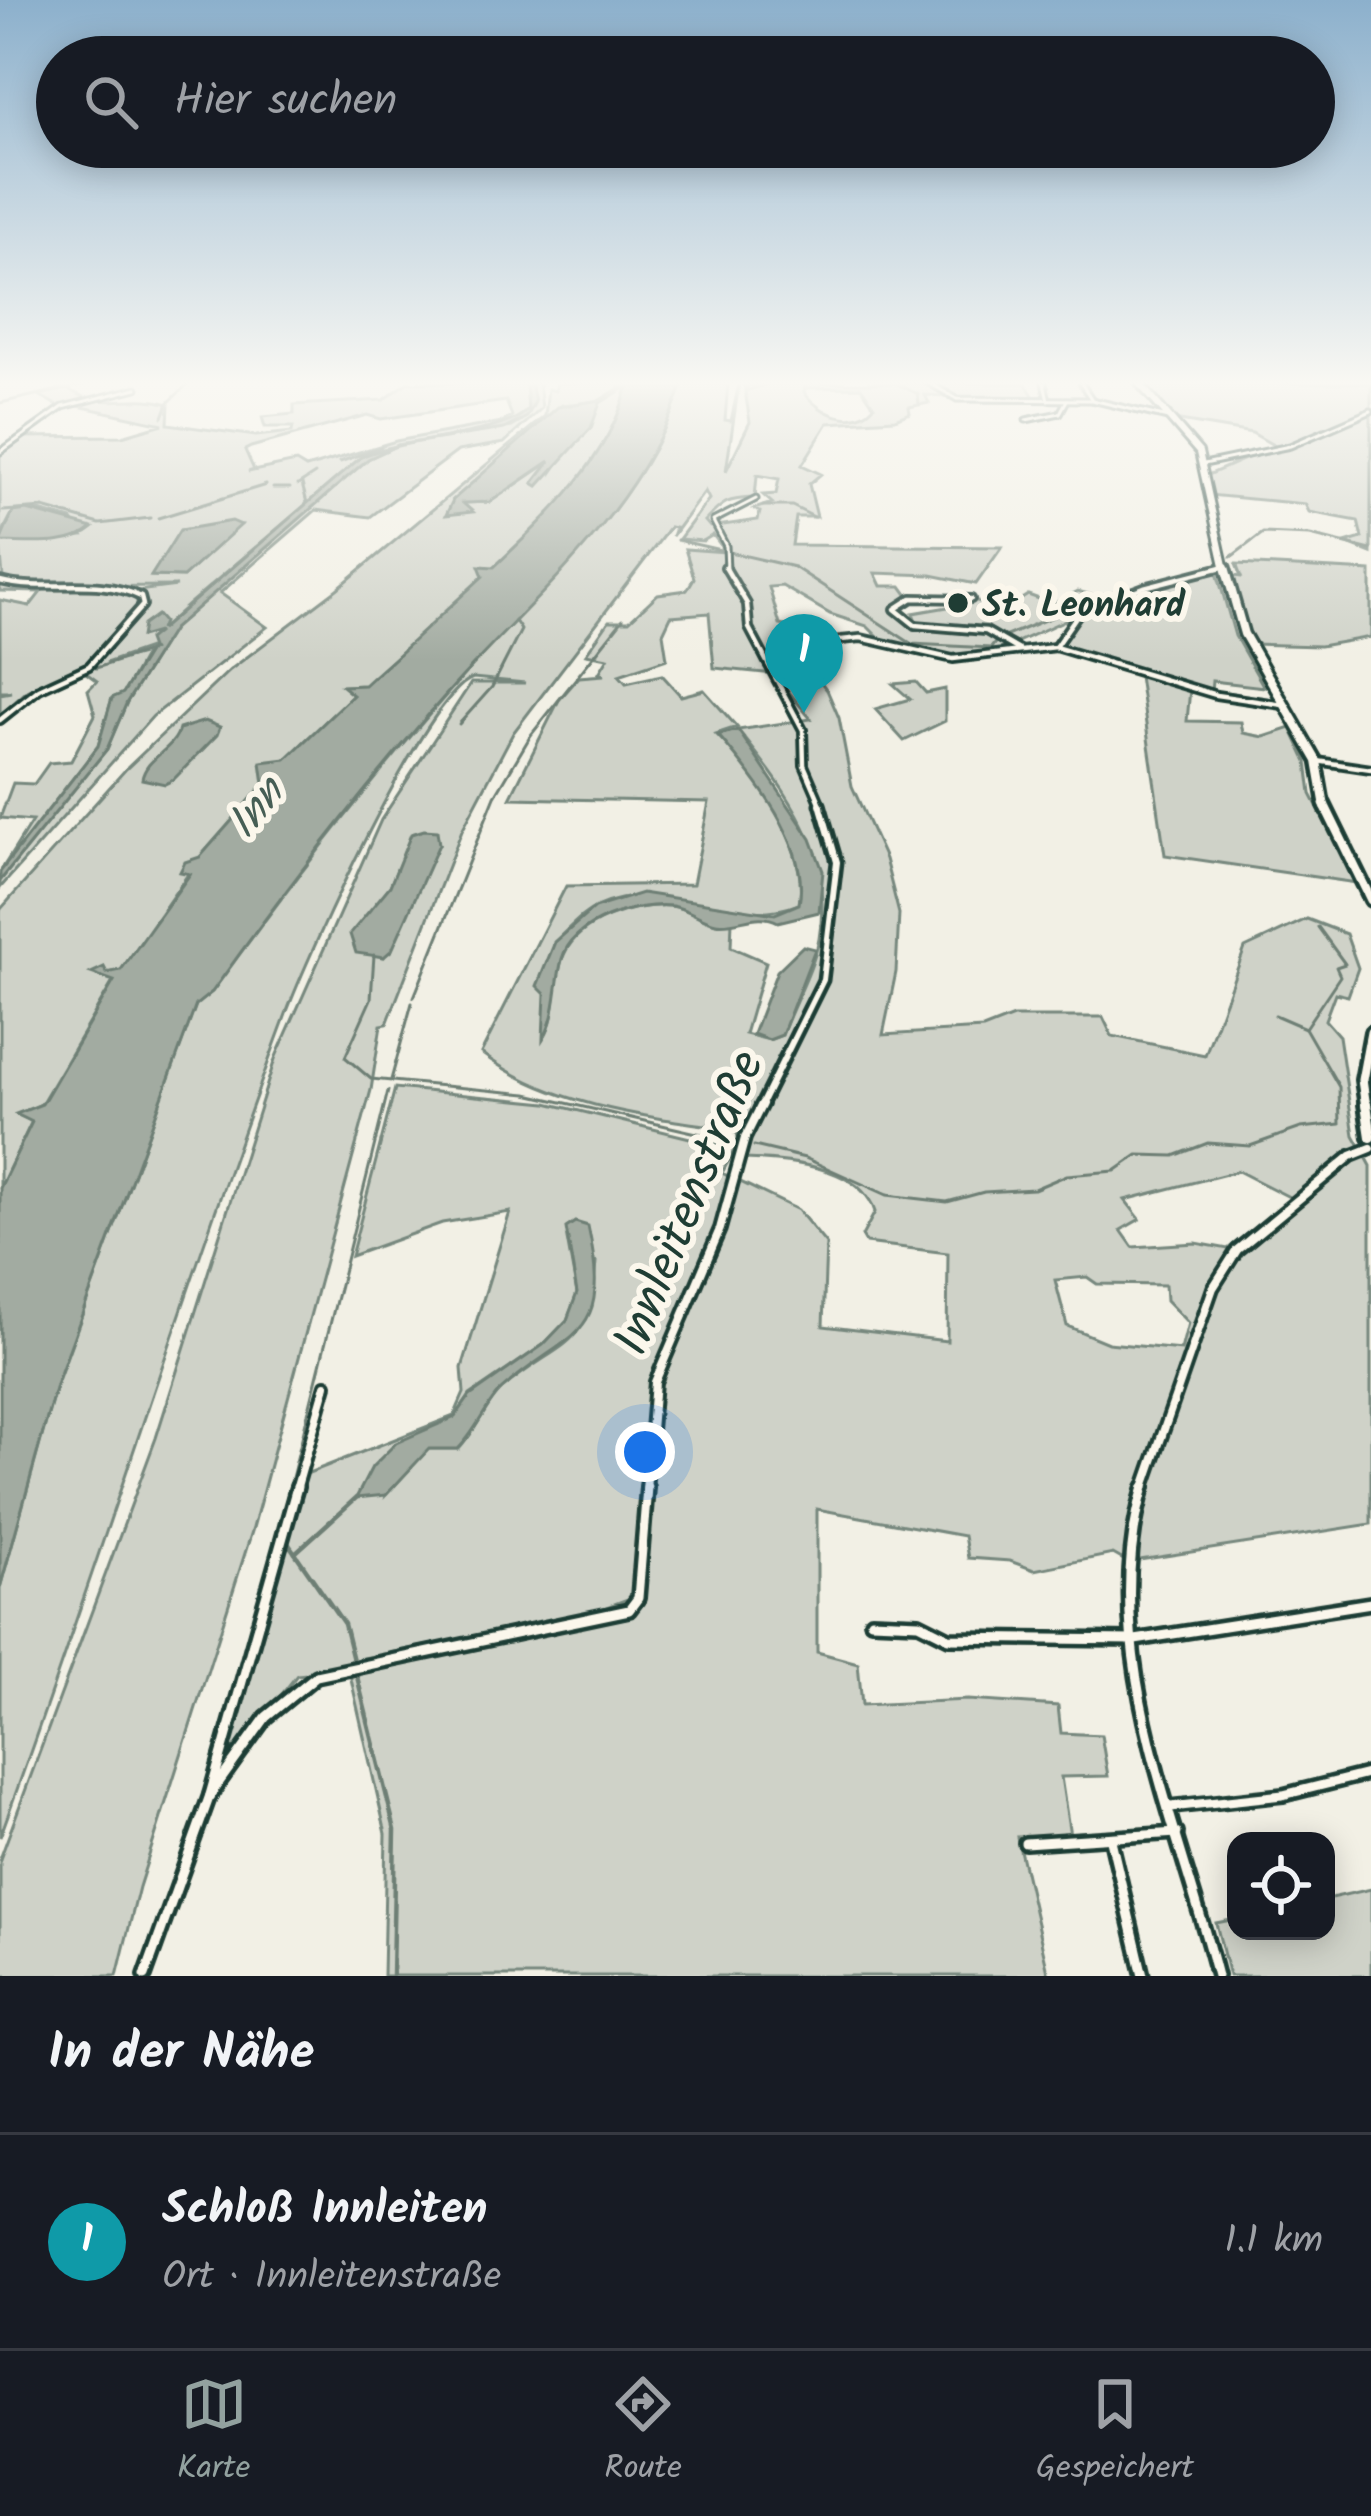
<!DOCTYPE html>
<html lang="de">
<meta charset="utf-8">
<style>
:root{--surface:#171b24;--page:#20242c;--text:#f1f3f6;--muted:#9ea1a6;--line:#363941;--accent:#92a19f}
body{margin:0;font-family:Kalam,sans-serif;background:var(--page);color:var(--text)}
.controls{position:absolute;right:36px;bottom:36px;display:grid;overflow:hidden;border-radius:24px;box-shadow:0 6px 30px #0003}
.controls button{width:108px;height:108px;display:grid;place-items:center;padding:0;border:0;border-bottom:3px solid var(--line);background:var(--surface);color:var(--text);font:60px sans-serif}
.you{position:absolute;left:645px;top:1452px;width:42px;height:42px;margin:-30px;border:9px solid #fff;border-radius:50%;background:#1a73e8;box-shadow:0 0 0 18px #1a73e833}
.badge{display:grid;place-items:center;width:78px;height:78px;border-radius:50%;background:var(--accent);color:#fff;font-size:39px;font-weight:700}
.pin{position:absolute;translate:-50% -99px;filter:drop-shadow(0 3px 6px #0008)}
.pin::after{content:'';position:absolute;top:63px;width:42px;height:36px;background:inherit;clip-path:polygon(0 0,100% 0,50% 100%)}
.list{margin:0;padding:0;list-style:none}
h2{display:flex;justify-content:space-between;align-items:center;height:156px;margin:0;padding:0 48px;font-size:51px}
h2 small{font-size:39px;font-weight:400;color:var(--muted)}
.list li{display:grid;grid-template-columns:78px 1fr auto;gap:36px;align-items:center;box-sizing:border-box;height:216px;padding:0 48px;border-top:3px solid var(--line)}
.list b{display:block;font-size:45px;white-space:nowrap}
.list p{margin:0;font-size:39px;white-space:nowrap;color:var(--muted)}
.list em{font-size:39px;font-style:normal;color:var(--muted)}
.icon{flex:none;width:66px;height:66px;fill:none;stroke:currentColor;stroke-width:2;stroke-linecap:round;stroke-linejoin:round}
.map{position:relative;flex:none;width:1371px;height:1976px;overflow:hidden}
.search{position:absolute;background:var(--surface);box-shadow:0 6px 30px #0003;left:36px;right:36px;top:36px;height:132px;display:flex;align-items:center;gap:30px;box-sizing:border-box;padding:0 42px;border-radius:66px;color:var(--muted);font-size:45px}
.sheet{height:372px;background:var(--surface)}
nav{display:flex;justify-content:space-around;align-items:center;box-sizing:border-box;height:168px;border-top:3px solid var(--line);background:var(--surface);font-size:33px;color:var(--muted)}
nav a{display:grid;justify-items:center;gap:6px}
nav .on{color:var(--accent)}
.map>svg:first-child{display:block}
</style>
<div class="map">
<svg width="1371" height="1976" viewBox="0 0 1371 1976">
<rect width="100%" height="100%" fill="#f2f0e5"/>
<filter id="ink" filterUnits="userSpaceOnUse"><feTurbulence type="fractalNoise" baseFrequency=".00833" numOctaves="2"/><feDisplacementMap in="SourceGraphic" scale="24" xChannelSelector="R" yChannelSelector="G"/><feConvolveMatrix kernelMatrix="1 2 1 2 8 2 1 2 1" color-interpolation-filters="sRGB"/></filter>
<g filter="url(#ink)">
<g fill="#cfd2c8" stroke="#77887e" stroke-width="3" fill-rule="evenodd">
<path d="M 407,383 L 526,383 L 528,409 C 505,441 406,437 364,455 L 190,603 L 158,632 L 152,647 L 106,663 L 146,653 L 123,694 L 112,698 L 98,746 L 0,872 L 32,821 L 0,818 L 13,783 L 34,784 L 49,763 L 71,761 L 95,715 L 88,690 L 97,681 L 86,673 L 146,605 L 137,591 L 177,586 L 45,587 L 3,578 L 0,542 L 83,536 L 72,520 L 39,511 L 13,512 L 0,537 L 0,453 L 16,437 L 122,436 L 163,424 L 73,405 L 63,409 L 39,395 L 68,389 C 105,412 131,392 169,404 L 168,424 L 256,436 L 292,432 L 293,427 L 265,427 L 262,417 L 294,414 L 294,405 L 384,400 ZM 506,401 L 512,416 L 502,422 L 396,441 L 306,468 L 296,462 L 248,472 L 254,470 L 245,450 L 251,447 L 367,415 L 381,419 ZM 240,525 L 183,577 L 152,576 L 180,530 Z"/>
<path d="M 531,383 L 539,383 L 542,408 L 504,443 L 458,451 L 370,517 L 316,510 L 220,593 L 267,627 L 153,716 L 0,888 L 0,881 L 107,749 L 127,702 L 173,629 L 211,595 L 368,459 L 398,445 L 512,427 C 532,417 535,404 531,383 Z"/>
<path d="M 557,383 L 628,383 C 604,497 448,608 364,685 L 344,686 L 353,695 L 286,759 L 200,857 L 121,970 L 96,975 L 114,980 L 41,1104 L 18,1115 L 32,1121 L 0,1188 L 0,910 L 125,770 L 230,670 L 337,589 L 545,416 L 548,389 L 555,391 ZM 601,401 L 553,471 L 554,459 L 490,502 L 463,503 L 463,508 L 453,500 L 562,405 Z"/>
<path d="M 683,383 L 728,383 L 725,420 L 731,421 L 739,383 L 726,471 L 750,422 L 745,391 L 765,385 L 749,385 L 745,391 L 744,383 L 921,383 L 944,393 L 932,383 L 1025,383 L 1036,400 L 925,395 L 929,403 L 909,407 L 910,413 L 895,419 L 828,423 L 802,465 L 821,474 L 809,484 L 817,517 L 796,517 L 792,545 L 1002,547 L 976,584 L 931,575 L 875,573 L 881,586 L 901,586 L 909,597 L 899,611 L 916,621 L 913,613 L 965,604 L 951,600 L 974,600 L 1004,610 L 1028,595 L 1053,604 L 1078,591 L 1095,596 L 1216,569 L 1235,636 L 1264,687 L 1212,681 L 1211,692 L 1059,646 L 1081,613 L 1124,593 L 1004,648 L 979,657 L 954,658 L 886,645 L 867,626 L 830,614 L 782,586 L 769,587 L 780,625 L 805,630 L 816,641 L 789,641 L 827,690 L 839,718 L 852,786 L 885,859 L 899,914 L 896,972 L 883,1035 L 983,1029 L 1013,1017 L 1103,1017 L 1112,1036 L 1205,1055 L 1245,948 L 1307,919 L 1346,934 L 1358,968 L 1348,996 L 1335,993 L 1325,1020 L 1339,1036 L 1354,1135 L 1371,1166 L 1371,1524 L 1127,1562 L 1113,1554 L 1034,1570 L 1010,1561 L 968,1558 L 964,1536 L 817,1509 L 817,1652 L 858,1663 L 862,1705 L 968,1700 L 1058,1706 L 1061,1733 L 1101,1735 L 1108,1776 L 1061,1777 L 1070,1835 L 1017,1837 L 1049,1976 L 383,1976 L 386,1834 L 349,1670 L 297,1675 L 233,1756 L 220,1756 L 301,1476 L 454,1416 L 464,1393 L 462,1368 L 510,1212 L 442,1223 L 351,1256 L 395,1088 L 547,1103 L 735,1149 L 722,1173 L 798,1210 L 826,1244 L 823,1326 L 947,1341 L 948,1253 L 866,1243 L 862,1236 L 875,1212 C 861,1165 784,1160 744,1159 L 737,1133 L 720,1127 C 638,1116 548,1104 481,1053 L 566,886 L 693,884 L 709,802 L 510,798 L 559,700 L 579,677 L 604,675 L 599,673 L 608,658 L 586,654 L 609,621 L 629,621 L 658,594 L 687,590 L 694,578 L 685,549 L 726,552 L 713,535 L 703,541 L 679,539 L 709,499 L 705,491 L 672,536 L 675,528 L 670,527 L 513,733 L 462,830 L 387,1024 L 381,1025 L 371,1090 L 253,1528 L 139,1887 L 117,1976 L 0,1976 L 0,1859 L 156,1438 L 275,1059 L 381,820 L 471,683 L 525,683 L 473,678 C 426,693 307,957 286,1014 C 185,1286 99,1564 0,1837 L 0,1588 L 56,1386 L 196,1004 L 212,992 C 291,883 372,779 461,678 C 547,579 639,512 683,383 ZM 861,387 L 874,406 C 854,429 819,414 804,392 L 805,388 ZM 757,475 L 779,479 L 776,494 L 763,495 L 772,503 L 754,509 L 760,512 L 758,520 L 710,527 L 705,521 C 724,501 727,499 755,498 ZM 709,613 L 714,668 L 774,674 L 811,719 L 738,730 C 790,795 834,852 819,939 C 813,970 793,1005 782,1035 L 769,1040 L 745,1034 L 766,962 L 731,947 L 732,920 C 709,927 693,908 670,906 C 635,904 579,920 564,955 C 552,981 559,1014 544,1037 L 554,942 C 568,930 582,913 598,906 C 669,876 733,931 799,904 C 810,847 754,772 716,734 L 737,727 L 704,690 L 681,696 L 662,675 L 626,683 L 619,675 L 667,659 L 663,633 L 671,616 ZM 412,834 L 439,844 L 384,957 L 374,955 L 377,903 L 390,886 ZM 1238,1171 L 1291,1198 L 1228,1249 L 1196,1243 L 1133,1247 L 1121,1230 L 1140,1219 L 1125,1200 ZM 567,1239 L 596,1262 C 590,1353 562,1338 502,1389 C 487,1402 476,1431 459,1449 L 428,1449 L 386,1495 L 396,1444 L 455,1417 L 470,1395 L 543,1345 L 567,1320 L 577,1294 ZM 1087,1277 L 1097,1284 L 1165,1285 L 1166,1300 L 1188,1323 L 1181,1350 L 1108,1343 L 1067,1326 L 1055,1280 ZM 625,1600 L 625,1618 L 351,1669 L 358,1659 L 591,1613 Z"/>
<path d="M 1140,383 L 1371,383 L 1371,553 L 1345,543 L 1362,538 L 1358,521 L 1309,512 L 1305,504 L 1208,495 L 1208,475 L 1275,446 L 1252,433 L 1174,420 Z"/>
<path d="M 1236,564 L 1371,571 L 1371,637 L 1320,646 L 1252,644 L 1227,575 L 1241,577 Z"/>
<path d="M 0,582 C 43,598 90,583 135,595 L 139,610 L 87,664 L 0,718 L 0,694 L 11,692 L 0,692 L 0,600 L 30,606 L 41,592 L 0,591 Z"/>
<path d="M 1139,676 L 1190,689 L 1187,721 L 1241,722 L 1243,733 L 1264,737 L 1291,728 L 1307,762 L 1311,794 L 1357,883 L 1165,855 Z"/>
<path d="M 916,682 L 926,693 L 945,689 L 945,721 L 904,741 L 875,709 L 910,699 L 893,684 Z"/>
<path d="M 1371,1889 L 1371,1976 L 1229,1976 L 1216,1923 L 1236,1919 L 1236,1931 L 1326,1931 L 1326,1899 Z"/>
</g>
<g fill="#a2aba1" stroke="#6e7f75" stroke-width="3">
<path d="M 526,383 L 531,383 L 535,402 L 527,417 L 504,429 L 398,445 L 368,459 L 173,629 L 127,702 L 107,749 L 0,881 L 0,872 L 98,746 L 112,698 L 123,693 L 151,648 L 148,640 L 158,632 L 141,637 L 143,625 L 157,615 L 163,622 L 160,630 L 361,457 C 400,438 508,436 528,409 Z"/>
<path d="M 628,383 L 683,383 C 636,519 534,594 443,698 C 360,792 285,890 212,992 L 196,1005 L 56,1385 L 0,1588 L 0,1188 L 32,1122 L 16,1114 L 42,1104 L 114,981 L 91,973 L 104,967 L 107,973 L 121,970 L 190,874 L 180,872 L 185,862 L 200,857 L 264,784 L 261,762 L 286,759 L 353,695 L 342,686 L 365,685 L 483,576 L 479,566 L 494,567 C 548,516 608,460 628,386 L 600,403 L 591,428 L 538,486 L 533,483 L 550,461 L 490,502 L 463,503 L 473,512 L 446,515 L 453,500 L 558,407 L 600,400 Z"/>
<path d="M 27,510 L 93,528 C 70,548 28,542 0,542 L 13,512 Z"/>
<path d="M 232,521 L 241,525 L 183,577 L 151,576 L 180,530 Z"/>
<path d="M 205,721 L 220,727 L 217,735 L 173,780 L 165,784 L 142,779 C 146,757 174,750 179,729 Z"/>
<path d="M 738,730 L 811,839 L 823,871 L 819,912 L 778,922 C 757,910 737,927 716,923 C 701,920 687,908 672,906 C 637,902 573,921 562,959 C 555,986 557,1017 543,1039 L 545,994 L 537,986 L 555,942 L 594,908 L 642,893 L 775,914 L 799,904 C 811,846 753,776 718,735 Z"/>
<path d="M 424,830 L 437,831 L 439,844 L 392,950 L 384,957 L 356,953 L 350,934 L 390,886 L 411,834 Z"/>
<path d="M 803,946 L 815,949 L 782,1035 L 769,1040 L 753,1034 L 777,971 Z"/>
<path d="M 575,1222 L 588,1226 C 613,1342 571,1328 502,1389 C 487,1402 477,1431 458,1449 L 429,1449 L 386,1495 L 356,1498 L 372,1467 L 396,1443 L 455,1417 L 470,1396 L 543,1345 L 567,1320 L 577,1293 L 566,1228 Z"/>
</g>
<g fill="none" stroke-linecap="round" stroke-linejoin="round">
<g stroke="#6e7f75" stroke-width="3">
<path d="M 895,383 L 918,394 L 919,404"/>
<path d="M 0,403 L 89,383"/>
<path d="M 163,417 L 168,403 L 189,383"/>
<path d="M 340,462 L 381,447"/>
<path d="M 302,484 L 307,503"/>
<path d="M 298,485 L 315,474"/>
<path d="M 273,488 L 290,488"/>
<path d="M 763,506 L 792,506 L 814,517"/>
<path d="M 3,511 L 43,508 L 100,524 L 150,518"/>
<path d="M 158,518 L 266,485"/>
<path d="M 677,540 L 794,567 L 912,644 L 991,648 L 997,640"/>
<path d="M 1231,557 L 1263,533 L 1310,535 L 1371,550"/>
<path d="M 1004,637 L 1102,596 L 1207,568"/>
<path d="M 96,668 L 152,650"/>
<path d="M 0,715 L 27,691 L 68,673"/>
<path d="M 459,724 L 492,687 L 521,630 L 515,621"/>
<path d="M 374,955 L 371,999 L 345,1057 L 371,1079 L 527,1094 L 736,1142"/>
<path d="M 414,997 L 495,796 L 531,735 L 623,619"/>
<path d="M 1275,1015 L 1305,1028"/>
<path d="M 391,1080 L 412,1003"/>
<path d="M 754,1146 L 805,1158 L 887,1195 L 947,1202 L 984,1192 L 1034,1189 L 1067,1175 L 1115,1171 L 1138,1155 L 1174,1156 L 1208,1143 L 1250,1146 L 1301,1128 L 1340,1124 L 1339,1087 L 1305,1028 L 1340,976 L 1336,967 L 1345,964 L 1318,927"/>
<path d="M 289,1490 L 388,1091"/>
</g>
<g stroke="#6e7f75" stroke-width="4.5">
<path d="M 279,1532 L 290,1487"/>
<path d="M 288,1543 L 344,1624 L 395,1830 L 392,1976"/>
<path d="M 295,1553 L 356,1498"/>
</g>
<defs>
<g id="minor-far4">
<path d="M 929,383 L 957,399 L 1092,400 L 1168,418"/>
<path d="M 1044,383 L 1048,400"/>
<path d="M 1081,383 L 1092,400"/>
<path d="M 1026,420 L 1060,413 L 1067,400"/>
<path d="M 0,452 L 63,407 L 137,388"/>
<path d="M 1204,464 L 1290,446 L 1371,411"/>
<path d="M 727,570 L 726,546 L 713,521 L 756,499"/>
<path d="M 1210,570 L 1224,567"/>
</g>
<g id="minor-far3">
<path d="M 725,567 L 747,604 L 749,628 L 803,730 L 804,765 L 822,807"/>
<path d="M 0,581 C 47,593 96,575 141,597 L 143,605 L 89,666 L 39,689 L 0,720"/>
<path d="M 971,599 L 912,598 L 895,609 L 915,625 L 986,631 L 1019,650"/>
<path d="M 841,640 L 861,638 L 953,659 L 1055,647 L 1216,695 L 1283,705"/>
<path d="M 1055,647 L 1080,611 L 1144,587 L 1222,567"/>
<path d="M 1317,761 L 1371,769"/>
</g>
<path id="minor-far2" d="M 760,1107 L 823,980 L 837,862 L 820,804"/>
<g id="minor-far1">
<path d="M 296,1490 L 326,1385"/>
<path d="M 646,1490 L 655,1382 L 720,1229 L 745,1138 L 762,1104"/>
<path d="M 1143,1490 L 1213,1288 L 1237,1250 L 1351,1156 L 1371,1148"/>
</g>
<g id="minor">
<path d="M 1144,1487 C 1096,1649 1178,1821 1217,1976"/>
<path d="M 871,1621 L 919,1623 L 949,1638 L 1135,1640 L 1371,1603"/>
<path d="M 210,1795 L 266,1717 L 316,1676 L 629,1610 L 638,1598 L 647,1487"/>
<path d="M 1171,1807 L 1283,1795 L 1371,1773"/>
<path d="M 1111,1840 L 1143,1976"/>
<path d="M 1025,1843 L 1177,1833"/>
<path d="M 145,1976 L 210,1795 L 297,1487"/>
</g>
<path id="major-far3" d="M 1139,383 L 1199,452 L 1225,570"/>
<path id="major-far2" d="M 1225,567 L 1244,634 L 1317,761 L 1325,807"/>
<g id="major-far1">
<path d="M 1324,804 L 1371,900"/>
<path d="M 1366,1107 L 1362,1080 L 1371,1032"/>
</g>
<path id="major" d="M 1366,1104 L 1371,1137"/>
</defs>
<use href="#minor-far4" stroke="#1f3d34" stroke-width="9"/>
<use href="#minor-far3" stroke="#1f3d34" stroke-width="12"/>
<use href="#minor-far2" stroke="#1f3d34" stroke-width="15"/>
<use href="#minor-far1" stroke="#1f3d34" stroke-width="16"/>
<use href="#minor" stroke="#1f3d34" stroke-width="18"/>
<use href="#major-far3" stroke="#1f3d34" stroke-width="12"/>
<use href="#major-far2" stroke="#1f3d34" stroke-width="15"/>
<use href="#major-far1" stroke="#1f3d34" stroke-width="18"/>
<use href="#major" stroke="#1f3d34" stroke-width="20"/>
<use href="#minor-far4" stroke="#fbf7ec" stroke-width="3"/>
<use href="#minor-far3" stroke="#fbf7ec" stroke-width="4.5"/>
<use href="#minor-far2" stroke="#fbf7ec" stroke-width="6"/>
<use href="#minor-far1" stroke="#fbf7ec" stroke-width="8"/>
<use href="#minor" stroke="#fbf7ec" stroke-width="9"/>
<use href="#major-far3" stroke="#fbf7ec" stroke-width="6"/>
<use href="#major-far2" stroke="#fbf7ec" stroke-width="8"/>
<use href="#major-far1" stroke="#fbf7ec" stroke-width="9"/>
<use href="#major" stroke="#fbf7ec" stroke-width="10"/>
</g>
</g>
<linearGradient id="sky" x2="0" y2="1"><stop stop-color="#8cb0cc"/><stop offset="0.58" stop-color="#f9f8f3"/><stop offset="1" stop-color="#f9f8f3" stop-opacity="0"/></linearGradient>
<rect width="1371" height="660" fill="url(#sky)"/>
<circle fill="#1f3d34" stroke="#fbf7ec" stroke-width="4.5" cx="958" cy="603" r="12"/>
<g text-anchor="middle" stroke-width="12" stroke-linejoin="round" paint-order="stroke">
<g font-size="36" font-weight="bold" fill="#1f3d34" stroke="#fbf7ec" text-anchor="start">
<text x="982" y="616">St. Leonhard</text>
</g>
<g font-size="45" font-style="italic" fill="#465e55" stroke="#fbf7ec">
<text transform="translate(254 807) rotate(-52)" y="16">Inn</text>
</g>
<g font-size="51" fill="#1f3d34" stroke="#fbf7ec">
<text transform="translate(687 1202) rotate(-68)" y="18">Innleitenstraße</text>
</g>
</g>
</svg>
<div class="controls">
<button><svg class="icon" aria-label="locate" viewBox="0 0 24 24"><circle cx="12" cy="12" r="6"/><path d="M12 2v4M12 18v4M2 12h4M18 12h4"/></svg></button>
</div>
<div class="you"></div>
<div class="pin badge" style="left:804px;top:713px;background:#0f9aa8">1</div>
<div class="search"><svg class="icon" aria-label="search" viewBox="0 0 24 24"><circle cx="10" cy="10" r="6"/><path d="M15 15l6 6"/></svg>Hier suchen</div>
</div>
<section class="sheet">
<h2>In der Nähe<small></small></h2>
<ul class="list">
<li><span class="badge" style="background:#0f9aa8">1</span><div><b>Schloß Innleiten</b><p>Ort · Innleitenstraße</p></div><em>1.1 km</em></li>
</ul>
</section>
<nav>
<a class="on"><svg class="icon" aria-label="map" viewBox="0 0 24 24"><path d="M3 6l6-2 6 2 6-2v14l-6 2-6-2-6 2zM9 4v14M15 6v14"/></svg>Karte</a>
<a><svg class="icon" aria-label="directions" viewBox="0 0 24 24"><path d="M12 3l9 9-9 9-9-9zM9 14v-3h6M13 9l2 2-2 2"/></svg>Route</a>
<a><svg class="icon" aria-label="saved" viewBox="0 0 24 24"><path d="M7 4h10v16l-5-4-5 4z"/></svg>Gespeichert</a>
</nav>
